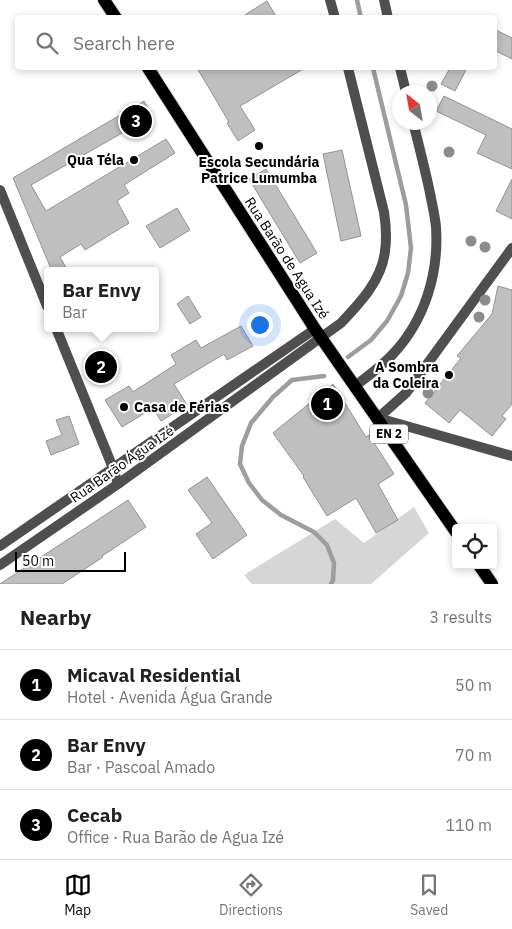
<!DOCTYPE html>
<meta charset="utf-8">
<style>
:root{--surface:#fff;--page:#f2f2f2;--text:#202124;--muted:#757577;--line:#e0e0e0;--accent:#000}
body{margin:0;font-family:"IBM Plex Sans",sans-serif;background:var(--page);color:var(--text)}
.controls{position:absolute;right:15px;bottom:15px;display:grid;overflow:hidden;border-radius:5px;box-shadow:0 2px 8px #0003}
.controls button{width:45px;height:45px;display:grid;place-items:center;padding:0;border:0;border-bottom:1px solid var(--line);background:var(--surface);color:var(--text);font:25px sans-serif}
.compass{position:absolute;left:392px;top:85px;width:45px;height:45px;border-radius:50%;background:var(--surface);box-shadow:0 2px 8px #0003;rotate:329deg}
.scale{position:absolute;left:15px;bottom:12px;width:111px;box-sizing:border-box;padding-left:5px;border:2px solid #000;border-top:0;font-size:14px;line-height:18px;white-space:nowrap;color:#000;-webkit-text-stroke:4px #fff;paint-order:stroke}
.you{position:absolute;left:259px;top:324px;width:18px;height:18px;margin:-12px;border:4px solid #fff;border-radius:50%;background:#1a73e8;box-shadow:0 0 0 8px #1a73e833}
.badge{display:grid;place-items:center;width:32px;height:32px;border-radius:50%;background:var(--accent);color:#fff;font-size:16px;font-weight:700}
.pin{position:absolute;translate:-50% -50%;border:2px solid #fff;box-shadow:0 1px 5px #0006}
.popup{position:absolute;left:44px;top:267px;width:115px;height:65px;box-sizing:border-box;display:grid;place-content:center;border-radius:5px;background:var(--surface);filter:drop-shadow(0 1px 4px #0005);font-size:16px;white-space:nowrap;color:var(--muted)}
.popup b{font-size:19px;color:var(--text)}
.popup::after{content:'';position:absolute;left:50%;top:100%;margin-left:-10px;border:10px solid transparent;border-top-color:var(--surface)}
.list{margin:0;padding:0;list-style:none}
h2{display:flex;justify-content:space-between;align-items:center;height:65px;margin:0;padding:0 20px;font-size:21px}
h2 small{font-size:16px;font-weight:400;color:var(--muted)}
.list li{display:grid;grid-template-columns:32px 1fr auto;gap:15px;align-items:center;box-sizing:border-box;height:70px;padding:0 20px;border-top:1px solid var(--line)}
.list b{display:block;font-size:19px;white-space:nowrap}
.list p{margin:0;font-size:16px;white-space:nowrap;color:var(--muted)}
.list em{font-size:16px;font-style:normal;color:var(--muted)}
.icon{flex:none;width:28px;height:28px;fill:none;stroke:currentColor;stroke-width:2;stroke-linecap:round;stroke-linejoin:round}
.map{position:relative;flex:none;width:512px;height:584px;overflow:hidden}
.search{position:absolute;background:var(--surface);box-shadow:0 2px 8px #0003;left:15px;right:15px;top:15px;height:55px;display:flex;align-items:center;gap:12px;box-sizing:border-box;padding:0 18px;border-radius:5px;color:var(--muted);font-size:19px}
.sheet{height:275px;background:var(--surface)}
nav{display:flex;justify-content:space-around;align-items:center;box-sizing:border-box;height:70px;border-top:1px solid var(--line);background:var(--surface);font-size:14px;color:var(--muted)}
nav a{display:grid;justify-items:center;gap:2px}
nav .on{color:var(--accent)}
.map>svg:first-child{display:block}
</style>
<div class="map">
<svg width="512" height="584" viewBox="0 0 512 584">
<rect width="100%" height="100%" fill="#fff"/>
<path fill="#d6d6d6" d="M 414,507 L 429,533 L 371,584 L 252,584 L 244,575 L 335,519 L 364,543 Z"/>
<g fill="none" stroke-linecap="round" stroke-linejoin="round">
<g stroke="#9d9d9d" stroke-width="4.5">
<path d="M 357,0 L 361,18"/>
<path d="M 348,357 L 371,340 L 387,321 L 401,296 L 408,273 L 411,248 L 406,205 L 373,68"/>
<path d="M 324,376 L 292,380 L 273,397 L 251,423 L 242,446 L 240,464 L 249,483 L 262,500 L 281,515 L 314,532 L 327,545 L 334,563 L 333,580 L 331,584"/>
</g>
</g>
<g fill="#bfbfbf" stroke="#939393">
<path d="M 267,1 L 277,18 L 240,18 Z"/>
<path d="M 494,29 L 512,38 L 512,59 L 494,50 Z"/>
<path d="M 197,68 L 305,68 L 240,106 L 255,130 L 238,141 L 227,123 L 229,122 Z"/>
<path d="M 450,68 L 467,68 L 455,91 L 441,84 Z"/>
<path d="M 444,96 L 512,129 L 512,169 L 477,153 L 486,135 L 436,111 Z"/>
<path d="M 144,101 L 152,116 L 31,185 L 46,211 L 166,139 L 175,153 L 124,185 L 129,193 L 117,201 L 129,223 L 85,250 L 81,244 L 60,257 L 68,271 L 52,271 L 13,178 Z"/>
<path d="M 342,150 L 361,236 L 341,241 L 323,154 Z"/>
<path d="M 266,169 L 317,253 L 300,263 L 249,179 Z"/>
<path d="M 512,179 L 512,219 L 496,211 Z"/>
<path d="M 177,208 L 190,230 L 160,248 L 146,226 Z"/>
<path d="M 498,286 L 512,290 L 512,404 L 502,416 L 506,419 L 492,436 L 460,410 L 449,423 L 425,403 L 461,358 L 457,356 L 492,314 Z"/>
<path d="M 188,296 L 201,317 L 190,324 L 177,304 Z"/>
<path d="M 241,326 L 253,346 L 227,360 L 224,354 L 174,384 L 187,405 L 161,421 L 153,408 L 122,427 L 105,400 L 129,386 L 133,392 L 176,364 L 171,355 L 196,340 L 201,348 Z"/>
<path d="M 333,384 L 366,437 L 369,435 L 394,474 L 378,484 L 398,520 L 376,533 L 356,498 L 327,516 L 303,477 L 304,476 L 273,433 Z"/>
<path d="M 69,416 L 79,444 L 51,455 L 46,441 L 62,435 L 56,420 Z"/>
<path d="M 207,477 L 247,535 L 213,559 L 196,534 L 212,523 L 188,490 Z"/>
<path d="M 128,500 L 146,527 L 102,556 L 103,557 L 62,584 L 0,584 Z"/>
</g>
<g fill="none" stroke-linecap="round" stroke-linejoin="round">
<defs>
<g id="primary">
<path d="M 104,0 L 116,18"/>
<path d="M 148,68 L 315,329 L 456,532"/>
<path d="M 479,565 L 492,584"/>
</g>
</defs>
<use href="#primary" stroke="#dbdbdb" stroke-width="14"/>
<g stroke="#4f4f4f" stroke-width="10">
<path d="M 330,0 L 335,18"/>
<path d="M 384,0 L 388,18"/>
<path d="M 400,68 L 406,92"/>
<path d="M 0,190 L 47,306"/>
<path d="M 56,328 L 113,468 L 118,484"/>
<path d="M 355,386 C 368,376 382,366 393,354 C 425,320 439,273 436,227 C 435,216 432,204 430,193 C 425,169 419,146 413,122"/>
<path d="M 378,418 L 406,393 L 512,248"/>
<path d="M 378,418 L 512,456"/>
<path d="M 0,546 L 315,329"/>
<path d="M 0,565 L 118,484 L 341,323 C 360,303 382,280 385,251 C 387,237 386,225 384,212 L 348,68"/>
</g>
<use href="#primary" stroke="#000" stroke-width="12"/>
</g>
<g fill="#8c8c8c">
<circle cx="432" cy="86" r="5.5"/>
<circle cx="449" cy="152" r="5.5"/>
<circle cx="471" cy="241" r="5.5"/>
<circle cx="485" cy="247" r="5.5"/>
<circle cx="485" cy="300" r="5.5"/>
<circle cx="479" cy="317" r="5.5"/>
<circle cx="428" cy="393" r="5.5"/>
</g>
<g fill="#000" stroke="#fff" stroke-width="2">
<circle cx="259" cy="146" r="5"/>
<circle cx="134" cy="160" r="5"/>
<circle cx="449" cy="375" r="5"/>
<circle cx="124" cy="407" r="5"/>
</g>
<g text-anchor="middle" stroke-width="4" stroke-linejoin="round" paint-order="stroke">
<rect fill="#fff" stroke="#4c4c4c" stroke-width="1" x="370" y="424.5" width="38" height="19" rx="4"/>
<g font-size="12" font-weight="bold" fill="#000">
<text x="389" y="438">EN 2</text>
</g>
<g font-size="14" font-weight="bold" fill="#000" stroke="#fff" text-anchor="end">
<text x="124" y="165">Qua Téla</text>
<text x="259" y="167" text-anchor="middle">Escola Secundária<tspan x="259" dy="16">Patrice Lumumba</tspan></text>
<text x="439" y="372">A Sombra<tspan x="439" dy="16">da Coleira</tspan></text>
<text x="134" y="412" text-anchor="start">Casa de Férias</text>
</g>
<g font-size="14" fill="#000" stroke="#fff">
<text transform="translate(287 258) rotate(57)" y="5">Rua Barão de Agua Izé</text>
<text transform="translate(122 464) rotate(-35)" y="5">Rua Barão Água Izé</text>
</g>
</g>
</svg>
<div class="controls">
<button><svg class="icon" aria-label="locate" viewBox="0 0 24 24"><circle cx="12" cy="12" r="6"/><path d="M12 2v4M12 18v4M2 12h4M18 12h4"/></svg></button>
</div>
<svg class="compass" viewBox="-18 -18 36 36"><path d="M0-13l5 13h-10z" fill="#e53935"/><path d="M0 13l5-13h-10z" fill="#757577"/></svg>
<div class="scale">50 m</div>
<div class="you"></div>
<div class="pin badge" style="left:327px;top:404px">1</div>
<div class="pin badge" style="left:101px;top:367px">2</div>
<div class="popup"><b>Bar Envy</b>Bar</div>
<div class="pin badge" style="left:136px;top:121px">3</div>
<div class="search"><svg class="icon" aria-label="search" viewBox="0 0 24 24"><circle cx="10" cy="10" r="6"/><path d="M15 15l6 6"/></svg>Search here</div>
</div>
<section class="sheet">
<h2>Nearby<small>3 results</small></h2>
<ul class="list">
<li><span class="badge">1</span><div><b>Micaval Residential</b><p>Hotel · Avenida Água Grande</p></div><em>50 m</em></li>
<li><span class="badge">2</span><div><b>Bar Envy</b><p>Bar · Pascoal Amado</p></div><em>70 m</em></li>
<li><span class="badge">3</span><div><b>Cecab</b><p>Office · Rua Barão de Agua Izé</p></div><em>110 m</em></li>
</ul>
</section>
<nav>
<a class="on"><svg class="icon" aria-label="map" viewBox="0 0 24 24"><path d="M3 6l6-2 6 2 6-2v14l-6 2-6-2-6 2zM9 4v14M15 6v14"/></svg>Map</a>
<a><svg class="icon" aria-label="directions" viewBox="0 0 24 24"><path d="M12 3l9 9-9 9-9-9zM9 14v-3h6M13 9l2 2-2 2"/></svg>Directions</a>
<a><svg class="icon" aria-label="saved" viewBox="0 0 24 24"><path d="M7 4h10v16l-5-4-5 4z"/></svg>Saved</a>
</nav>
